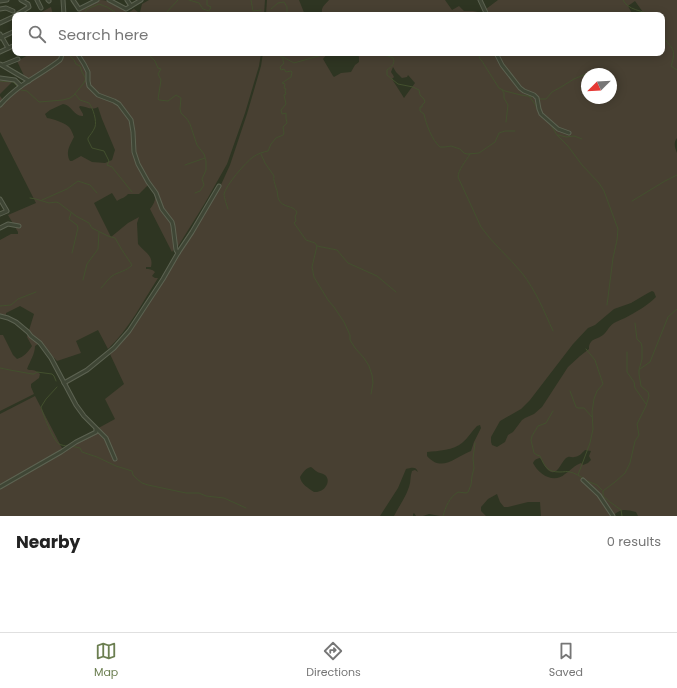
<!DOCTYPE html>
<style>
:root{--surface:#fff;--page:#f2f2f2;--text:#222;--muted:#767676;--line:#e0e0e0;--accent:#6b7e50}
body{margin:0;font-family:Poppins,sans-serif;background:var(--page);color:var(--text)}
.compass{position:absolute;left:581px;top:68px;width:36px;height:36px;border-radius:50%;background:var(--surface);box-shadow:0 2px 10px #0003;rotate:246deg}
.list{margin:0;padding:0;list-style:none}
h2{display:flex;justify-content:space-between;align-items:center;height:52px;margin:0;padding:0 16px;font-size:17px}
h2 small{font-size:13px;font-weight:400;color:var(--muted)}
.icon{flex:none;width:22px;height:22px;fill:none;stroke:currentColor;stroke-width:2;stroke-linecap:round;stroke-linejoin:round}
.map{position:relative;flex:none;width:677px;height:516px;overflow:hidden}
.search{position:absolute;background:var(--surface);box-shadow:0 2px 10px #0003;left:12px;right:12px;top:12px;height:44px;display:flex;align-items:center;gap:10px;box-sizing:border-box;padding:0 14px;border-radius:8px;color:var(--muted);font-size:15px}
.sheet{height:116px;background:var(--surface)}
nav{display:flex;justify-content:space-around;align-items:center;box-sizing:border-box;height:56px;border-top:1px solid var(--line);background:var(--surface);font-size:11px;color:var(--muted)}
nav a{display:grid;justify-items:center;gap:2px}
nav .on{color:var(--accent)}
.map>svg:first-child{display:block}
</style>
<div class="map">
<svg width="677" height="516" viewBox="0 0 677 516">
<rect width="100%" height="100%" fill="#2e3522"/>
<g fill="#484032" fill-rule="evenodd">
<path d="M 100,0 C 111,0 120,7 128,13 L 134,9 L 138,12 L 140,12 L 142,4 L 149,0 L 265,0 L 264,15 L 80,15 L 78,10 L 93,2 Z"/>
<path d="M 267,0 L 299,0 L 305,15 L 266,15 Z"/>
<path d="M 329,0 L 445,0 L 452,10 L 459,6 L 464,11 L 473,11 L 483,13 L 486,9 L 498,0 L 677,0 L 677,138 C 673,143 675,148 677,153 L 677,516 L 638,516 L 636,512 C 626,510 622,508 614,515 L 614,516 L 541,516 L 540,502 L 528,502 L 508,507 L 504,507 L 500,502 L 497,494 L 488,499 L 481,507 L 481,511 L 486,516 L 440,516 L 429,514 L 423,516 L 416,516 L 414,513 L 413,514 L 413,516 L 394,516 C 399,506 406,497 409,487 C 411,482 410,476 412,471 L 415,470 L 418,472 C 416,466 411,468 406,469 L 398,488 L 380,516 L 0,516 L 0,414 L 35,396 L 64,452 L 93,431 L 115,419 L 105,399 L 124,384 L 110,354 L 118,347 L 140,318 L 160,287 L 180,252 L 220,187 L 230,165 L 247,114 L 261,66 L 263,53 L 328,53 L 323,59 L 333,76 L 334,77 L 341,73 L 351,72 L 355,65 L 359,62 L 359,57 L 357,53 L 662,53 L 662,48 L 665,46 L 662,41 L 662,15 L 645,15 L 635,1 L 628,6 L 633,15 L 317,15 L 322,13 C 321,6 326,4 329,0 ZM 393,67 L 396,72 L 402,78 L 407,77 L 408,75 L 415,83 L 404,98 L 392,79 L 394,77 L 393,75 L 391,72 ZM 587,74 L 611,74 L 611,98 L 587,98 ZM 652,291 L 654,292 L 656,297 C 647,306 636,312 625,318 C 621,320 617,321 614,323 C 609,326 607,332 603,335 C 597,340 589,338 589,349 L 580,356 L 568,367 L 542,407 L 534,414 L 525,418 L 522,420 L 513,432 L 508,435 L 505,442 L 497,447 L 492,445 L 491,442 L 491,437 L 500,421 L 521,409 L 530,400 L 573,344 L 588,328 L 595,325 L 614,309 L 631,303 L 648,293 ZM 480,425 L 481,428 L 474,442 L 471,451 C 455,457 442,473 427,456 L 427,452 C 438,451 454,450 462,443 C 468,438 472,431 477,426 ZM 585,450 L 591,451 L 589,456 L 591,460 L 588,463 L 583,465 L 581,463 C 575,465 571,470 565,474 C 554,484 539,475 533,463 C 535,459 536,459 540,458 C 543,461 544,466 547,469 C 558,480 561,459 568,457 C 570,456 572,458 574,457 C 579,457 582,453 585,450 ZM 311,467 C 313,468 314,470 316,471 C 318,473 322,473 325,475 C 331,480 326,489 320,491 C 319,492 315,492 314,492 C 308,488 301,484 300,477 C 303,472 306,468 311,467 Z"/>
<path d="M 51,7 L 53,15 L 36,15 Z"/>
<path d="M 32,53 L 261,53 L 259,66 L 245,113 L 227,164 L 205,203 L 177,248 L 174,249 L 172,252 L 150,209 C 158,199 156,194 149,184 L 139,194 L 128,194 C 125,198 121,198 117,201 L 112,193 L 94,203 L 111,237 L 128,223 L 139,217 L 137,223 L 138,244 C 144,252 154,255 151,267 L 146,267 L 146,269 C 149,269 152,269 155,272 L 152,276 L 155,278 L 158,278 C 142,303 129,329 108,349 L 98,330 L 76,341 L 81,353 L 57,361 L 45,348 L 38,344 L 35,346 C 35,354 30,361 27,369 L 29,370 C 33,370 36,370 40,374 L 39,378 L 31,384 L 31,387 L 34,394 L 0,411 L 0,335 L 3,335 L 13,355 L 17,359 C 24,357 28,352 32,346 L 27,337 L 34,314 L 20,306 L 6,313 L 6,315 L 0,314 L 0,240 L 11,234 L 18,234 L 18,232 L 8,215 L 36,203 L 0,132 L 0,96 L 3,100 L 27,82 L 17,61 ZM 63,104 C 72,105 74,117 83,116 L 83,114 L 79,107 L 80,106 C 86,106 91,111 98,107 L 102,119 L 115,150 L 112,160 L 105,163 L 92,162 L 81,156 L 72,161 L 70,161 C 65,152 70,145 74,137 C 73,134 71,129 69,127 C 65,123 54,119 47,118 L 45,114 L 50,110 Z"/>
<path d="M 9,79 L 11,79 L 12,82 L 0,94 L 0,81 Z"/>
</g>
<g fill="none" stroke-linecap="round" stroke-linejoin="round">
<g stroke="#43502e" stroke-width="1">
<path d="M 189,0 L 199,3 L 203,9 L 209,11 L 211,7 L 207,5 L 207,0"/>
<path d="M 251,0 L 253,11 L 261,10"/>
<path d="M 623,0 C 627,10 643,11 653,15"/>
<path d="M 271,9 L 278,3 L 284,2 L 287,7 L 287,15"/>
<path d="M 86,15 L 85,12 L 87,9 L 99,4 L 107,7 L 115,12 L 118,15"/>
<path d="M 164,15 L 178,0"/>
<path d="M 662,25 L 664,32 L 663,35 L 663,37 C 672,49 677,49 671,66 L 677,70"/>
<path d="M 147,53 L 155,61 L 158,68 L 161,69 L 158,74 L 161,80 L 158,99 L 159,100 L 168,101 L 176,95 L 181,98 L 180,109 L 181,113 L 187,119 L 190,124 L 197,145 L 204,154 L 206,161 L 206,170 L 202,179 L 204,185 L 200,191 L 195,193"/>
<path d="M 367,53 C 375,55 386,54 393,58 C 396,63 391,67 387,70 L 387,75 L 398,84 L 413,87 L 419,90 L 420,95 L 424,99 L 425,102 L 422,105 L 422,107 L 420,107 L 420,111 L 424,114 C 426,124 432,140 440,147 L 445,147 L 451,146 L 460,149 L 464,153 L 467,154 L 479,153 L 495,142 L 499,133 L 505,131 L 515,131"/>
<path d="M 471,53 L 475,53"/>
<path d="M 478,53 L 480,59 L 482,61 L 485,66 L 499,88 L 505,91 L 521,95 L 534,97"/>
<path d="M 283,57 L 294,63 L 322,55 L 326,53"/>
<path d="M 0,81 L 13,82 L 17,86"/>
<path d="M 21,90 L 27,91 L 39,102 L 63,100 L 70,98 L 74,95 L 83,84 L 86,79 L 82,72 L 80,66 L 76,64 L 74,60 L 67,53"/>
<path d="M 502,90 L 504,93 L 504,98 L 508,105 L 506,122"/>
<path d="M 75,94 L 80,100 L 89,103 C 93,108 97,121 95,127 C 93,132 90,135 88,138 L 88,140 L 92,148 L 104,151 L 109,161 L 107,165 L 112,167 L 132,192"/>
<path d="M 529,96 L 535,104 L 537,109"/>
<path d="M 538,99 L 546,99 L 552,92 L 561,87 L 574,79 L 586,74"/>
<path d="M 551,125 L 557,135 L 568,146 L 582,165 L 599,183 L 604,191 L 618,229 L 617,240 L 613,258 L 607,305"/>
<path d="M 558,135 L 566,137 L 574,136 L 582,139"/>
<path d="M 261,154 L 265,163 L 274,176 C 273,180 275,183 276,188 C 278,191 277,197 279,200 C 283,208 293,205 297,212 L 295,217 L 296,221 L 294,223 L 306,240 L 315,243 L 317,246 L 337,250 L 342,256 L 348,263 L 377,276 L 396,292"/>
<path d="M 470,154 C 466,161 458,170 458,177 L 481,227 C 493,244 509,257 522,273 C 536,291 544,311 553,331"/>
<path d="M 185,165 L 205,158"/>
<path d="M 30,198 L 36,199 L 49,203 L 56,202 L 59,203 L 76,216 L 89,223 L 92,228 L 108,236 L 115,238 L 122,250 L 132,265 C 127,271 118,272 112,276 C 107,280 105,284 101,288"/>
<path d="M 42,200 L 67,189 L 78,181 L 90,185 L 97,193"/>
<path d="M 632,201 L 665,181 L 677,175"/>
<path d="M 228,209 C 227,206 224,197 224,194 C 226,185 245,163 253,157 C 257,154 263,152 268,151 L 271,144 L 276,138 L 283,135 L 284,133 L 283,127 L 287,123 L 286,118 L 286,113 L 282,114 L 281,110 L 286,104 L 284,95 L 286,94 L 285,91 L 286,89 L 284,88 L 285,84 L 282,83 L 291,77 L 292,72 L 291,71 L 286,72 L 284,69 L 281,70 L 280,67 L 284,63 L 283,61 L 283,58 L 280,56 L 280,53"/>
<path d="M 71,213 L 69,219 L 77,225 L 78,228 L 72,253"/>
<path d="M 317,246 L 312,267 L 314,277 L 328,300 L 334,307 L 344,322 L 350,335 L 350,340 L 355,348 L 364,358 L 369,366 L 372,375 L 373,383 L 371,394"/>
<path d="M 83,280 L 87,264 L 98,249 L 99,232"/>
<path d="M 0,306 L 11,305 L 18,299 L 36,292"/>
<path d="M 627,352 L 627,372 L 634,382 L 635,388 L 646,404"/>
<path d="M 0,368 L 10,370 L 32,374 L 34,374 L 37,372 L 52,374 L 54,376 L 56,381"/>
<path d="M 640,369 L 650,362 L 668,317 L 677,309"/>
<path d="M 57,387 L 46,399 L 41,407 C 43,414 53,440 59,444 C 61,445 65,446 68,446"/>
<path d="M 570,391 L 576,407 L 578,408 L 584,408 L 592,417"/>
<path d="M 553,411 L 546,423 L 538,426 L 532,436 L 531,440 L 534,453 L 537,455 L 540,456 C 545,467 547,472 560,472 C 564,472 567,471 570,472 C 575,473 580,476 584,479"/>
<path d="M 71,446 L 80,448 L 82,452 L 97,457 L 116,466 L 132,471 L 133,475 L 137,479 L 142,483 L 148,485 L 186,493 L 199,493 L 206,496 L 224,498 L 246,508"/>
<path d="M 578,475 L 590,443 L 593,429 L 592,412 L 594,399 L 597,391 L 603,384 L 595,360 L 586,349"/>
<path d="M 587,481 L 597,485 L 602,490"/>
<path d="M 603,491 L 615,482 L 625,473 L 630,463 L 635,441 L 639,435 L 637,424 L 646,406 L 649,396 L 648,392 L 641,386 L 639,374 L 639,370 L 642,359 L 642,347 L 641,343 L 637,339 L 635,323"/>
<path d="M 603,491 L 603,496 L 610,502 L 621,510 L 622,516"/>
<path d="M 443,516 C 446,506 449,498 458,492 L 466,493 L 468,492 L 471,485 L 472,476 L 474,468 L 473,458 L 475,443"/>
</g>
<defs>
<g id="minor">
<path d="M 37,0 L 41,8"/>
<path d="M 48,0 L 49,1"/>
<path d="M 63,0 L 64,15"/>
<path d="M 73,0 L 79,9 L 97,0"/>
<path d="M 109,0 L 126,9 L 141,0"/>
<path d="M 127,0 L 131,6"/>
<path d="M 480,0 L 487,15"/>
<path d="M 0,1 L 7,0"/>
<path d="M 0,9 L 6,8 L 13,11"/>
<path d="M 16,15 L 29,7 L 28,4 L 21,0"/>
<path d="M 0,23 L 15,16"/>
<path d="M 0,34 L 8,48"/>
<path d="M 0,38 L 15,31"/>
<path d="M 0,52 L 15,45"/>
<path d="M 77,53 L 84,64 L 88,72 L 88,81 L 89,86 L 98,95 L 114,101 L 119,104 L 131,120 L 133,132 L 134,152 L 138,164 L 148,182 L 156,193 L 162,209 L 172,222 L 173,226 L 176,250 L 178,253"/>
<path d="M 496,53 L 502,65 L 520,88 L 524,91 L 534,95 L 537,98 L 539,109 L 541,114 L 558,129 L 569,133"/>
<path d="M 0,64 L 29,81"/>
<path d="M 3,65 L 18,59"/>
<path d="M 0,78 L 15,80 L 21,86"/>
<path d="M 0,105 C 6,98 13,92 21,86 C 34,77 47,70 60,60 L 61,58 L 62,53"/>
<path d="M 0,199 L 7,211 L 0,214"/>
<path d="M 0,228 L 8,224 L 19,226"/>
<path d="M 0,316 L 8,318 L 16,322 L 28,332 L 31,336 L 40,343 L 51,358 L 76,405 L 84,416 L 106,438 L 115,459"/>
<path d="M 64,383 L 87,370 L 114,348 L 129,331 L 163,279 L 178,253 L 192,232 L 219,186"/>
<path d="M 583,480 L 599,495 L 613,516"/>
<path d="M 0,487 L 61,452 L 76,442 L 96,432 L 96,429"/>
</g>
</defs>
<use href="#minor" stroke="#5d6352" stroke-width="5"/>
<use href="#minor" stroke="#3f4635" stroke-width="3"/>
</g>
</svg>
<svg class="compass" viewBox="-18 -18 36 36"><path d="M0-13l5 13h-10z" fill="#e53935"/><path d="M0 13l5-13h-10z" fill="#767676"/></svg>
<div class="search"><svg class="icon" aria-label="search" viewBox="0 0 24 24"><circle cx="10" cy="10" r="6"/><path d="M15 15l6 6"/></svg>Search here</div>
</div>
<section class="sheet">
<h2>Nearby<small>0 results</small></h2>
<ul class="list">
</ul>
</section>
<nav>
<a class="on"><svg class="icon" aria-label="map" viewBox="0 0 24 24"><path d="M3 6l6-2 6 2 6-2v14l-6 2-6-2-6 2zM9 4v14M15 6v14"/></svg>Map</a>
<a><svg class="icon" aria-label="directions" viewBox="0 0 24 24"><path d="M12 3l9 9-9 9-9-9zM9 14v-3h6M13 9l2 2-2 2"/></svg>Directions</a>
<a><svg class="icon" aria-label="saved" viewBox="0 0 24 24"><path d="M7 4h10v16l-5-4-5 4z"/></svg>Saved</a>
</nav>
